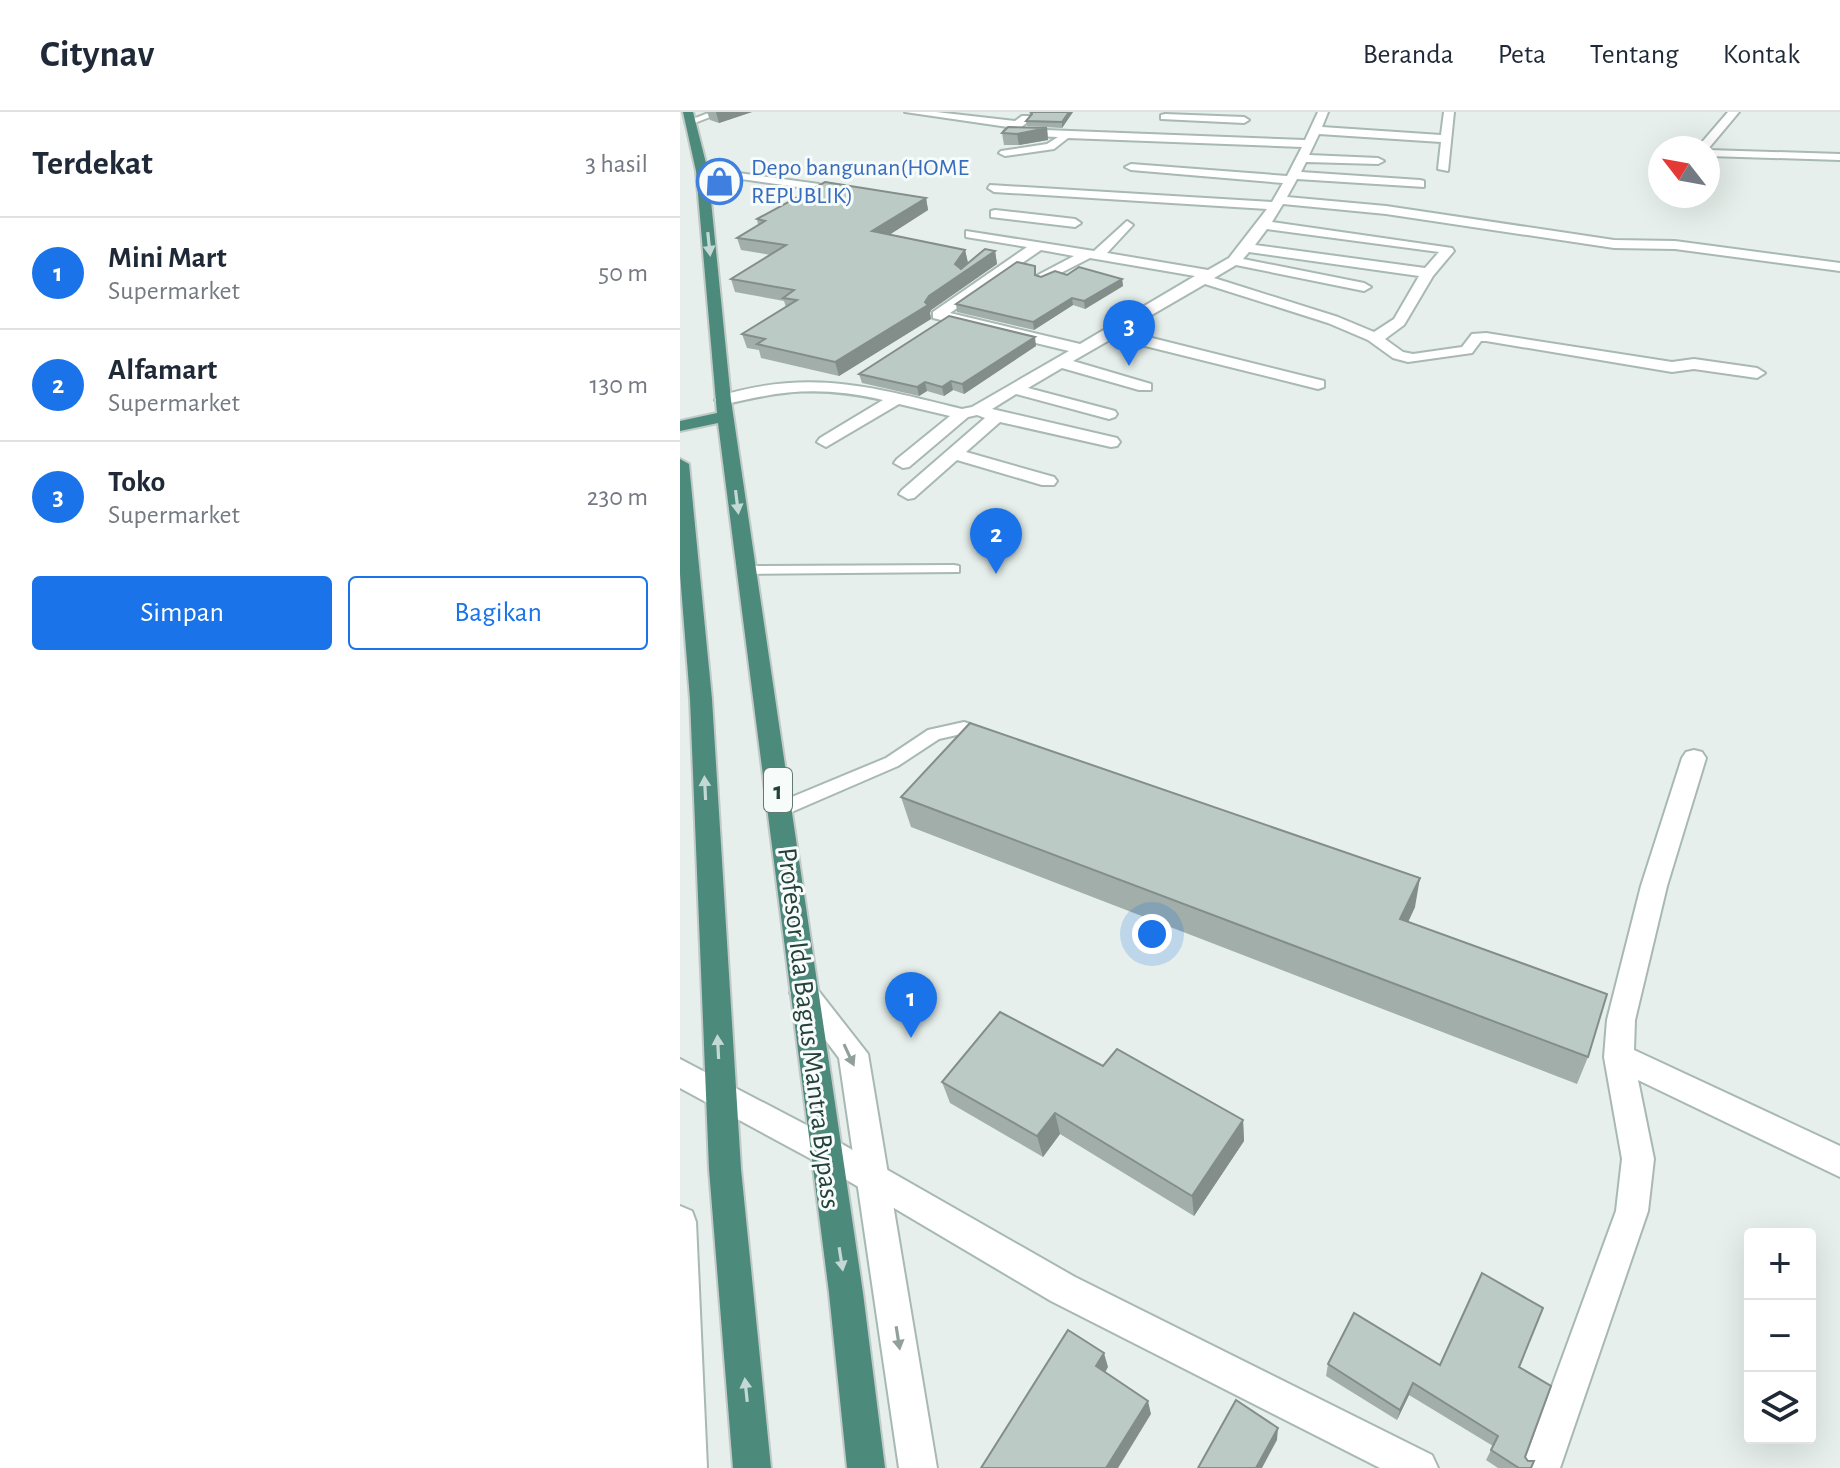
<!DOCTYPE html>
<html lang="id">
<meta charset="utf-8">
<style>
:root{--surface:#fff;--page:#f2f2f3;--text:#1f2937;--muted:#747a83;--line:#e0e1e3;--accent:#1a73e8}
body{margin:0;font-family:"Alegreya Sans",sans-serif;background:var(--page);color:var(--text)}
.controls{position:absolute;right:24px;bottom:24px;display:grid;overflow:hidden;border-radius:8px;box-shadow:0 8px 32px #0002}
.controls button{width:72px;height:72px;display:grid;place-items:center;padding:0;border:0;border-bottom:2px solid var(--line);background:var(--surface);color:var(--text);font:40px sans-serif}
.compass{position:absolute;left:968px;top:24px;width:72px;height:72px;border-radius:50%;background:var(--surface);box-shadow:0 8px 32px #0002;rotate:301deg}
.you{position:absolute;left:472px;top:822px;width:28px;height:28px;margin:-20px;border:6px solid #fff;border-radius:50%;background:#1a73e8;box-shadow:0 0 0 12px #1a73e833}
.badge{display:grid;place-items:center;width:52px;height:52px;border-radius:50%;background:var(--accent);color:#fff;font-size:26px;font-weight:700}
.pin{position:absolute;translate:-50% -66px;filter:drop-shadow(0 2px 4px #0008)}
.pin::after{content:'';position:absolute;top:42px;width:28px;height:24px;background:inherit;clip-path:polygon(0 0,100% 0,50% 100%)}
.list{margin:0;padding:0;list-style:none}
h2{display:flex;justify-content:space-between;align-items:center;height:104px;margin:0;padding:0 32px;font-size:34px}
h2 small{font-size:26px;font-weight:400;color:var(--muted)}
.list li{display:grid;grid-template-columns:52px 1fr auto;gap:24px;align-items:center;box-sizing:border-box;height:112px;padding:0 32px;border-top:2px solid var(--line)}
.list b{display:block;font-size:30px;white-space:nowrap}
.list p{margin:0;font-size:26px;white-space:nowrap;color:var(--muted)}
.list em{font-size:26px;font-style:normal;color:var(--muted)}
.actions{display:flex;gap:16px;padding:24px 32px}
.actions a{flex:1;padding:18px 0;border:2px solid var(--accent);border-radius:8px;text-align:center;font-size:28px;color:var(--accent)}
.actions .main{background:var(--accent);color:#fff}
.icon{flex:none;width:44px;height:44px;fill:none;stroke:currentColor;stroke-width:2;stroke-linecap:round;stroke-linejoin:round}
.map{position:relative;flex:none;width:1160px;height:1356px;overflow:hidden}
header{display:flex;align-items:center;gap:48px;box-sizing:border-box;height:112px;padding:0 40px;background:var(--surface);border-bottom:2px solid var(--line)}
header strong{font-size:38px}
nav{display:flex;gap:44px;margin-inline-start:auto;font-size:28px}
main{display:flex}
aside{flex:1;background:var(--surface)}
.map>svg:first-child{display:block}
</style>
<header>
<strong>Citynav</strong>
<nav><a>Beranda</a><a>Peta</a><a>Tentang</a><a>Kontak</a></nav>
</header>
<main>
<aside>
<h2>Terdekat<small>3 hasil</small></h2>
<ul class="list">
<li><span class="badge">1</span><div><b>Mini Mart</b><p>Supermarket</p></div><em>50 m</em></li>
<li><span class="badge">2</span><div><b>Alfamart</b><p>Supermarket</p></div><em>130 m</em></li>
<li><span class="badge">3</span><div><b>Toko</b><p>Supermarket</p></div><em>230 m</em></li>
</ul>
<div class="actions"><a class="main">Simpan</a><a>Bagikan</a></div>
</aside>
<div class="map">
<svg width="1160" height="1356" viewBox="0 0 1160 1356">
<rect width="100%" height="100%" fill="#e6efeb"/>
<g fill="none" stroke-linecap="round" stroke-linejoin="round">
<defs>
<g id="service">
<path d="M 31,0 L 43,0 L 12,12 L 5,10 Z"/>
<path d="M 22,56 L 139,72 L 143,75 L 139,78 L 19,61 Z"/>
<path d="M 274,453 L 279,454 L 279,460 L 65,462 L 58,458 L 65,454 Z"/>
<path d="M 284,610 L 290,612 L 293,616 L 290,620 L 259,627 L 218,654 L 107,702 L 95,702 L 92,697 L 95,692 L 206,646 L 248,618 Z"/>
</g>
<g id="minor">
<path d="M 225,0 L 256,0 L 335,9 L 342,4 L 350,4 L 350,8 L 339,17 L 625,28 L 638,0 L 648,0 L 642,15 L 761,23 L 764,0 L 774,0 L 768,59 L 758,57 L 761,30 L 639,22 L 629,43 L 698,46 L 704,49 L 698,52 L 626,50 L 621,60 L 740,68 L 744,69 L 744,75 L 617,67 L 607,85 L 706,94 L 934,128 L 995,129 L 1160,151 L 1160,159 L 995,137 L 934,136 L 706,102 L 603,92 L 592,110 L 772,136 L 774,139 L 753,164 L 724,213 L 705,227 L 723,240 L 733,242 L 782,235 L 792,222 L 806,221 L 992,250 L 1014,247 L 1077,256 L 1085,261 L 1077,266 L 1014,257 L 992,260 L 806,229 L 801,229 L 792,241 L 728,250 L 713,246 L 688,228 L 648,211 L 525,172 L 444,219 L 644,269 L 644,275 L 638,277 L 433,226 L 393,249 L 471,272 L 471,278 L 459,278 L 382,256 L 348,276 L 435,299 L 437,302 L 435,305 L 429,307 L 336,282 L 312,297 L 437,326 L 440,330 L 437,334 L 431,335 L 320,310 L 286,340 L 374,365 L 377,369 L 374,373 L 362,373 L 277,348 L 234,386 L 228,387 L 219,382 L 222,378 L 305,306 L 297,303 L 288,305 L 229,355 L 223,356 L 214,351 L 217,347 L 270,304 L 219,292 L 146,335 L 137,330 L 140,326 L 203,288 C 141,274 103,278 43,293 L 35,288 L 37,285 C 129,256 192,275 282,297 L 292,295 L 389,239 L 253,206 L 253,200 L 347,135 L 286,125 L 286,119 L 414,139 L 447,109 L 453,113 L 427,141 L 528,158 L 549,146 L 587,97 L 314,80 L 308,76 L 310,73 L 592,90 L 603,71 L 451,58 L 445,55 L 451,52 L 607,64 L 622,35 L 388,26 L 374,37 L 325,44 L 319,41 L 321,39 L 367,32 L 378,25 L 329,23 L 324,20 L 328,15 ZM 587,117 L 759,140 L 745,156 L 575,133 ZM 361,138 L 394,144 L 358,163 L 358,169 L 363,170 L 410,146 L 515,164 L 400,232 L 270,201 ZM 569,140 L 739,164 L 714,207 L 694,220 L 658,205 L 534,166 L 556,153 L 684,179 L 691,175 L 684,171 L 563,147 Z"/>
<path d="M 1048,0 L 1059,0 L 1028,37 L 1017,36 Z"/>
<path d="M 485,2 L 564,5 L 569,8 L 564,11 L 481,7 L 481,3 Z"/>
<path d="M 1028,38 L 1160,42 L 1160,48 L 1028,44 Z"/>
<path d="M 315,98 L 395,107 L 401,111 L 395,115 L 311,105 L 311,99 Z"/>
<path d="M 1014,638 L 1022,640 L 1026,646 L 987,774 L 955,908 L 954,938 L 1160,1034 L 1160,1065 L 958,968 L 974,1047 L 968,1099 L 880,1356 L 842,1356 L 936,1099 L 942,1047 L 924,945 L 927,908 L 961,774 L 1002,646 L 1006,640 Z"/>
<path d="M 0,947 L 155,1028 L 395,1165 L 752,1343 L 758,1356 L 700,1356 L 371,1189 L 133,1048 L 0,976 Z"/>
</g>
<g id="tertiary">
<path d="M 124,869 L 134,873 L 188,942 L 257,1356 L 219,1356 L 159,946 L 110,881 L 114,873 Z"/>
<path d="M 0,1094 L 12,1099 L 16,1110 L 27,1356 L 0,1356 Z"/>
</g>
<g id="trunk">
<path d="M 3,0 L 13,0 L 28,59 L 51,288 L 183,1181 L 205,1356 L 167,1356 L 149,1181 L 38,311 L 0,319 L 0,309 L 37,301 L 16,59 Z"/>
<path d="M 0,347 L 9,352 L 32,587 L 61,1057 L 91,1356 L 53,1356 L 29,1057 L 10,587 L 0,462 Z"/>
</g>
</defs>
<use href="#service" stroke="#a8b8b2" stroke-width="4"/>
<use href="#minor" stroke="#a8b8b2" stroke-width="4"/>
<use href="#tertiary" stroke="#a8b8b2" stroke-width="4"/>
<use href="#trunk" stroke="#c2cac8" stroke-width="4"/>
<use href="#service" fill="#fff" fill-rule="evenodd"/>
<use href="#minor" fill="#fff" fill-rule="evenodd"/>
<use href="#tertiary" fill="#fff" fill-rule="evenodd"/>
<use href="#trunk" fill="#4c8a7c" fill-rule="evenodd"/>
</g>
<g fill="#a1aea9">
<path d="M 27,0 L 72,0 L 39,11 L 30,8 Z"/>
<path d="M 349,0 L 393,0 L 382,16 L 347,14 L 346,9 L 351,4 Z"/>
<path d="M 367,16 L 368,28 L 339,33 L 324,33 L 322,21 Z"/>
<path d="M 246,86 L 248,98 L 209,123 L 285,138 L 288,151 L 286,153 L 315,139 L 317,152 L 251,198 L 250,201 L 251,207 L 159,264 L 81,246 L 79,238 L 67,236 L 62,222 L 106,195 L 104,189 L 55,180 L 51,167 L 91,143 L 61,138 L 57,126 L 78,113 L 77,107 Z"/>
<path d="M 387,163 L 442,167 L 443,174 L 405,197 L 393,193 L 354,218 L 277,200 L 276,192 L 356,164 L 361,165 Z"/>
<path d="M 356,234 L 284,282 L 273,278 L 264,284 L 247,279 L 239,284 L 182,271 L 179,262 Z"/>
<path d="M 221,685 L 735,795 L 728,810 L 908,945 L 897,972 L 231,715 Z"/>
<path d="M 423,954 L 563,1008 L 564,1029 L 514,1104 L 380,1022 L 363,1045 L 270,991 L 262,970 Z"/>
<path d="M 648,1252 L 839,1255 L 845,1345 L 851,1356 L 818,1356 L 806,1348 L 813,1334 L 729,1283 L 717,1308 L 646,1264 Z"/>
</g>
<g fill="#838d89">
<path d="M 36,0 L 72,0 L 39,11 Z"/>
<path d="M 389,0 L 393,0 L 382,16 L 382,10 Z"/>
<path d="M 367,16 L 368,28 L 339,33 L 337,22 Z"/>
<path d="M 246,86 L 248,98 L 195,132 L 192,119 Z"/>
<path d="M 285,138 L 288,151 L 278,164 L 315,139 L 317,152 L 251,198 L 250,201 L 251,207 L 159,264 L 155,250 L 245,190 Z"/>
<path d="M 442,167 L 443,174 L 405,197 L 404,189 Z"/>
<path d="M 392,186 L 393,193 L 354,218 L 353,210 Z"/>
<path d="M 355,225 L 356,234 L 284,282 L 282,272 Z"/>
<path d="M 271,269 L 273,278 L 264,284 L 262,275 Z"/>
<path d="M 245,270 L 247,279 L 239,284 L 237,275 Z"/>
<path d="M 740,766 L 735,795 L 716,836 L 720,807 Z"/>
<path d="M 375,1001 L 380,1022 L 363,1045 L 357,1024 Z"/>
<path d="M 563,1008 L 564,1029 L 514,1104 L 512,1084 Z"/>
<path d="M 424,1241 L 428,1255 L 421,1268 L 416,1254 Z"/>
<path d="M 733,1271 L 729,1283 L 717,1308 L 720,1298 Z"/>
<path d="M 468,1289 L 471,1302 L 438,1356 L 426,1356 Z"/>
<path d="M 598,1316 L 597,1328 L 582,1356 L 576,1356 Z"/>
</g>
<g fill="#bbcac4" stroke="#838d89" stroke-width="2">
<path d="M 351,0 L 389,0 L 382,10 L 346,9 L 352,2 Z"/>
<path d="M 328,15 L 367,16 L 337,22 L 322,21 Z"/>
<path d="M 145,70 L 246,86 L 192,119 L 285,138 L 275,152 L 281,157 L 305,137 L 315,139 L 249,184 L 245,190 L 248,193 L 155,250 L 77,232 L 85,227 L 62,222 L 117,188 L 103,186 L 114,178 L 51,167 L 106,133 L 57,126 L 85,109 L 77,107 Z"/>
<path d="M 337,150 L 355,154 L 355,163 L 361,165 L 375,159 L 387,163 L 399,155 L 442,167 L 404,189 L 392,186 L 353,210 L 276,192 Z"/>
<path d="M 269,204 L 355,225 L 282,272 L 271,269 L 262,275 L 245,270 L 237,275 L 179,262 Z"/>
<path d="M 290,611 L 740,766 L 720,807 L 927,882 L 908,945 L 221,685 Z"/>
<path d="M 320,900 L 423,954 L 437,937 L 563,1008 L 512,1084 L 375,1001 L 357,1024 L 262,970 Z"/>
<path d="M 802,1161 L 863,1196 L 839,1255 L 871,1274 L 845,1345 L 848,1349 L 854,1349 L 851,1356 L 839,1356 L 811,1338 L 818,1324 L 733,1271 L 720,1298 L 648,1252 L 674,1201 L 760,1253 Z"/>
<path d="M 388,1218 L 424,1241 L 416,1254 L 468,1289 L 426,1356 L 301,1356 Z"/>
<path d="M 556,1288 L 598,1316 L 576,1356 L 518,1356 Z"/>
</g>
<defs><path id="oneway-solid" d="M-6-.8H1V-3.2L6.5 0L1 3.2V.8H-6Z" transform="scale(2)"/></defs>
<g fill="#c4d9d4">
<use href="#oneway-solid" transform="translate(29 132) rotate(84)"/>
<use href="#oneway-solid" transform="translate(57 390) rotate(83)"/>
<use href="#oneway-solid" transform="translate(25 676) rotate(-93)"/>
<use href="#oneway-solid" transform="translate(38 935) rotate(-93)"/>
<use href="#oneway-solid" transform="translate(161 1147) rotate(81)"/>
<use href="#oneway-solid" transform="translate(66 1278) rotate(-96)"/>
</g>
<g fill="#92a09c">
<use href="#oneway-solid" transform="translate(169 943) rotate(65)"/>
<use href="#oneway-solid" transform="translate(218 1226) rotate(81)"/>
</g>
<defs>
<symbol id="shop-ring" viewBox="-11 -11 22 22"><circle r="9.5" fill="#f7fbf9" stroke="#3f7fe0" stroke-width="1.5"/><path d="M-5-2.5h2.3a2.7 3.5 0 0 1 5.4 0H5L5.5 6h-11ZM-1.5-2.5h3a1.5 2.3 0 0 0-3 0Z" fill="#3f7fe0"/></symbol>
</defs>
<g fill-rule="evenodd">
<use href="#shop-ring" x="14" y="44" width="51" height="51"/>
</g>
<g text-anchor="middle" stroke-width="6" stroke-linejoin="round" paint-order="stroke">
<g font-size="24" fill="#366cbe" stroke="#f7fbf9" text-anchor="start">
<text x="71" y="63">Depo bangunan(HOME<tspan x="71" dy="28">REPUBLIK)</tspan></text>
</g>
<rect fill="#f7fbf9" stroke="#637a73" stroke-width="2" x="84" y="656" width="28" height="44" rx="6"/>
<g font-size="26" font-weight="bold" fill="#24423a">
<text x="98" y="687">1</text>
</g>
<g font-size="28" fill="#24423a" stroke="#f7fbf9">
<text transform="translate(130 916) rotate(83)" y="10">Profesor Ida Bagus Mantra Bypass</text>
</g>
</g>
</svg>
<div class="controls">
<button>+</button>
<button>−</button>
<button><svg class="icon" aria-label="layers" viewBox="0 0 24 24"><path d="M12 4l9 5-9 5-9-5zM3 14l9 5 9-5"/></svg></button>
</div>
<svg class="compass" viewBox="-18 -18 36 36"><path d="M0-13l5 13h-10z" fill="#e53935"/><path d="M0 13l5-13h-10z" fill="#747a83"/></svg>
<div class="you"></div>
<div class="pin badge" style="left:231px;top:926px">1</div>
<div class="pin badge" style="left:316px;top:462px">2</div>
<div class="pin badge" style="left:449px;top:254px">3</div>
</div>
</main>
